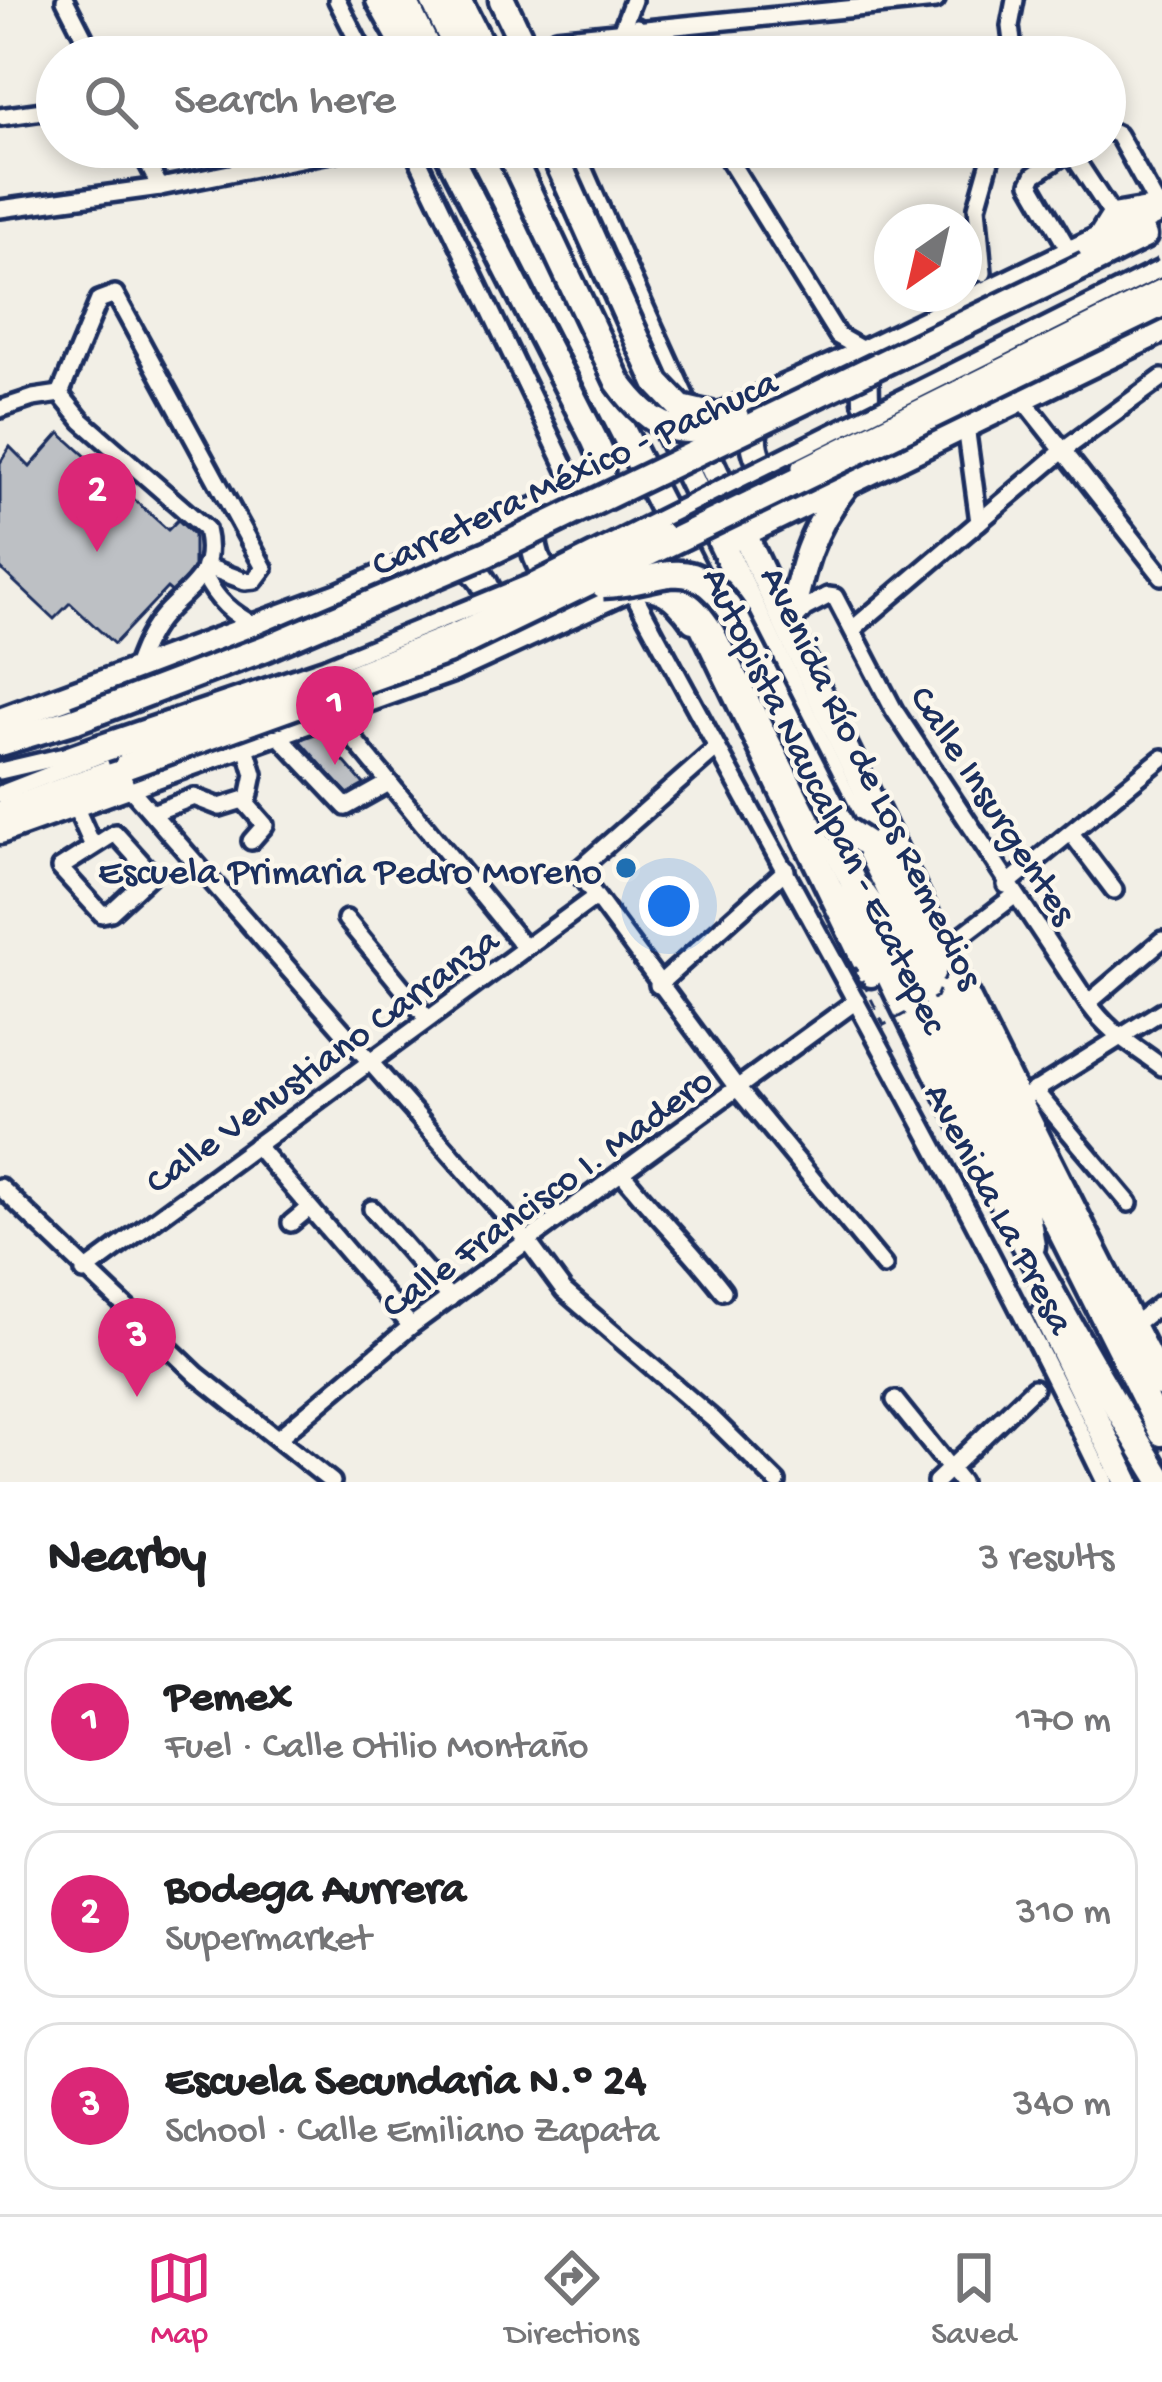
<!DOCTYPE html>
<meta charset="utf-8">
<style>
:root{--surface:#fff;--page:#f6f6f6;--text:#202124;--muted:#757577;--line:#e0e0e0;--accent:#db2777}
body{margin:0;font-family:"Gochi Hand",sans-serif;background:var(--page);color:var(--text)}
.compass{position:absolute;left:874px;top:204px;width:108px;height:108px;border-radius:50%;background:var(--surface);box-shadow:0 6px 18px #0003;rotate:214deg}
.you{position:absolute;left:669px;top:906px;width:42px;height:42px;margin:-30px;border:9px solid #fff;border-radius:50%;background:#1a73e8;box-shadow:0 0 0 18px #1a73e833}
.badge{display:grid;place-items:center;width:78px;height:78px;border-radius:50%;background:var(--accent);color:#fff;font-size:39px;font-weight:700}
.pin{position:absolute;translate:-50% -99px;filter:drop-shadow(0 3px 6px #0008)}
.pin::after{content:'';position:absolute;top:63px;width:42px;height:36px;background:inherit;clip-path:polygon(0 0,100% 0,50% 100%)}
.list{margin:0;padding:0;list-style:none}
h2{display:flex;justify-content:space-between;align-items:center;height:156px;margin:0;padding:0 48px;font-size:51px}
h2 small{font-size:39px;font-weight:400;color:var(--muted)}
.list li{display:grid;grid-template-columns:78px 1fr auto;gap:36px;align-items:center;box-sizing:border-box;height:168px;margin:0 24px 24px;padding:0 24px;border:3px solid var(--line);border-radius:36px}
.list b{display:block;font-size:45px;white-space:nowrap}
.list p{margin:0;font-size:39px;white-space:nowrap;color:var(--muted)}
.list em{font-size:39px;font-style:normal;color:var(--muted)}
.icon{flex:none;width:66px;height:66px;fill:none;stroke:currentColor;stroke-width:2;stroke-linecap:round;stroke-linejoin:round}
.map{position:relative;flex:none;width:1162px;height:1482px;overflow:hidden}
.search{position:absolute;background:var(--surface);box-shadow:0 6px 18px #0003;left:36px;right:36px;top:36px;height:132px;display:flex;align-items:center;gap:30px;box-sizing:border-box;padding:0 42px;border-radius:66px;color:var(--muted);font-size:45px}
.sheet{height:732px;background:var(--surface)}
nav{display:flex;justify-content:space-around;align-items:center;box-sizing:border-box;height:168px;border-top:3px solid var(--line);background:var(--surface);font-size:33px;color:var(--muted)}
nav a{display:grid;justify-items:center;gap:6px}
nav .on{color:var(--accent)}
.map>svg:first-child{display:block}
</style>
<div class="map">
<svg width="1162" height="1482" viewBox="0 0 1162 1482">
<rect width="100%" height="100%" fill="#f2efe6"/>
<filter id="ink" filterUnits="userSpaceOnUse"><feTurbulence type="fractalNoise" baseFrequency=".00833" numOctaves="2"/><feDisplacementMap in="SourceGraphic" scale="24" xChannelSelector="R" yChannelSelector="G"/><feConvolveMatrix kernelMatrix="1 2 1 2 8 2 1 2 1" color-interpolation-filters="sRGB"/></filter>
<g filter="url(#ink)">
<g fill="#bdc0c4" stroke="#1b2f5e" stroke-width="3">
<path d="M 60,433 L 168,530 L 178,520 L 194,535 L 194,584 L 180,599 L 167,588 L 114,644 L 70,603 L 54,619 L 0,568 L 0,463 L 10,447 L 30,467 Z"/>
<path d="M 315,728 L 369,790 L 355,803 L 300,741 Z"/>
</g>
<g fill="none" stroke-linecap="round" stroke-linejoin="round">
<defs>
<g id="minor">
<path d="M 65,0 L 94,57"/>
<path d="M 337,0 L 366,57"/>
<path d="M 622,29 L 633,0"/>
<path d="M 556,38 L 936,0"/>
<path d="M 614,57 L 637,27"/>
<path d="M 1014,57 L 1010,26 L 1015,0"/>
<path d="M 0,117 L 57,109"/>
<path d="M 1105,129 L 1118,135 L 1157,205"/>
<path d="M 139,147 L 160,187"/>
<path d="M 412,147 L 577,491"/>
<path d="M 721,147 L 838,336 L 866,352"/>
<path d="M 0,209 L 160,187 L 360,147"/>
<path d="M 1094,240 L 1111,213 L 1157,205"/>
<path d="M 1070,252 L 1030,183 L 1034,175 L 1070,151 L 1111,213"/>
<path d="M 983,273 L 977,207 L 994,147"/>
<path d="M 60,394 L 99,300 L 115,294 L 264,568 L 255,580 L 245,581 L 205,566"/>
<path d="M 60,394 L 82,421 L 206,529 C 218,579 185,588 160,619 C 147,635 140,654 133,673"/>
<path d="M 1028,406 L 1162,576"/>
<path d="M 0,409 L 33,398 L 60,394"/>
<path d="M 966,426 L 979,522"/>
<path d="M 204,575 C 217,601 231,613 257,627"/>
<path d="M 630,587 C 790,884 958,1178 1105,1482"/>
<path d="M 795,620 L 805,608 L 828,596 L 835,597 L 894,710 L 1088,1003 C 1110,1034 1132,1044 1162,1067"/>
<path d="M 854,628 L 1065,449 L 1162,378"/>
<path d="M 332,713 L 525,948"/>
<path d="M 276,733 L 346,807 L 389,783"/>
<path d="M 717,748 L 577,871 L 738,1089 L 884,1266"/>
<path d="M 0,771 L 64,756 L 100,743"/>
<path d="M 128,786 L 528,1242 L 564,1291 L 714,1420 L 777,1482"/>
<path d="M 0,794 L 105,753"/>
<path d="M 243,800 L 265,825 L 251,841"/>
<path d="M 75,806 L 92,844"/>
<path d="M 152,813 L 194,797 L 220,807 L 249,798 L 254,774 L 245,744"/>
<path d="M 115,833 L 152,874 L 111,912 L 102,914 L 60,868 Z"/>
<path d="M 1071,833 L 1114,890"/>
<path d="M 1006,885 L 1162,758"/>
<path d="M 346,919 L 427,1018"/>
<path d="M 938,954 L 1014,896"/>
<path d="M 658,985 L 786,870"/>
<path d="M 1088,1003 L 1162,940"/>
<path d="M 1034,1090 L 1129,1203"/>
<path d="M 1017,1102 L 1162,1011"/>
<path d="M 256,1145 L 411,1326"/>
<path d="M 622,1173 C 655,1215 691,1249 723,1291"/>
<path d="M 0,1187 L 197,1375 L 332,1482"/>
<path d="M 372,1209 L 450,1298"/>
<path d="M 291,1223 L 309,1208"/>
<path d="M 84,1272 L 595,897"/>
<path d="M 1132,1326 L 1162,1303"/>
<path d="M 895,1400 L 961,1482"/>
<path d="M 278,1438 L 411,1326 L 856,1001"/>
<path d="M 936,1482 L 1034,1388"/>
</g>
<g id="highway">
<path d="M 379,0 L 411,57"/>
<path d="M 404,0 L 432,57"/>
<path d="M 433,0 L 461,57"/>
<path d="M 458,0 L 487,57"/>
<path d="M 502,0 L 529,57"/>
<path d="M 478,147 L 852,880 C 872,948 906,1009 937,1073 C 1006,1213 1080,1349 1162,1482"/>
<path d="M 532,147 L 838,787 L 1162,1433"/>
<path d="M 569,147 C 752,566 953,977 1162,1384"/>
<path d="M 1086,265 L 1144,236"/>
<path d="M 865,355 L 866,402 L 887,432"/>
<path d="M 762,408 C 742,444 761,482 800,493"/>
<path d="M 713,419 L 866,352 L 1162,209"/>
<path d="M 536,517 C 528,548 538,571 562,591"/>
<path d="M 732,539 L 1162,330"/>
<path d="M 449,557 C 479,567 494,589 493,621"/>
<path d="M 690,600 L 871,974"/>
<path d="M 789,627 C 801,571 809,531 846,485"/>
<path d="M 0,721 L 339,596 L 539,509 L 601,475 L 602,457 L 594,439 L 445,147"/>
<path d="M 0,743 L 76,720"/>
<path d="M 0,814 L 127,766"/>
<path d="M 0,831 L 452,669 L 630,587 C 662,584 675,595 693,620"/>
<path d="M 861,891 L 897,941 L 1025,1201 L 1032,1246"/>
<path d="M 1045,1314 L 1127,1482"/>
</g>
</defs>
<use href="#minor" stroke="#1b2f5e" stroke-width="24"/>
<use href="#highway" stroke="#1b2f5e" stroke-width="33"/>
<use href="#minor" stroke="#fbf7ec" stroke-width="15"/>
<use href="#highway" stroke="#fbf7ec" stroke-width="24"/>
<defs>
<g id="minor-bridge">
<path d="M 800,467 L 1162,287"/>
<path d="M 100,743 L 325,667 L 535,581 L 1162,268"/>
<path d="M 105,753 L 338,678 L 457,630 L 665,532"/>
</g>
<g id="highway-bridge">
<path d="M 507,147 L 618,382 C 651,428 682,444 736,417"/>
<path d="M 551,147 L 657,383 L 681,408 L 724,418"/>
<path d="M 603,585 C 667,583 690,545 737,620 L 843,828 L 866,843"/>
<path d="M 76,720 L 266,648 L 487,554 L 1086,265"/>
<path d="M 127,766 L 447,651 L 1162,304"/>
</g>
</defs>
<use href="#minor-bridge" stroke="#1b2f5e" stroke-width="24" stroke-linecap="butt"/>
<use href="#highway-bridge" stroke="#1b2f5e" stroke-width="33" stroke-linecap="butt"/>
<path stroke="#1b2f5e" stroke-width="3" stroke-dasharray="12 9" stroke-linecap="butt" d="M 849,971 L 856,968 L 884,1025 L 936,997 L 959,945"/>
<use href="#minor-bridge" stroke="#fbf7ec" stroke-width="15"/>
<use href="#highway-bridge" stroke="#fbf7ec" stroke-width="24"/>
</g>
</g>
<circle fill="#1f6fb2" stroke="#fbf7ec" stroke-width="4.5" cx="626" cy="868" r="12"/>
<g text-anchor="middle" stroke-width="9" stroke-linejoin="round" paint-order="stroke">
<g font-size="39" fill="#1b2f5e" stroke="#fbf7ec">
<text transform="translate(573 470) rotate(-25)" y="14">Carretera México - Pachuca</text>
<text transform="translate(875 776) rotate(64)" y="14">Avenida Río de Los Remedios</text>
<text transform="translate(828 799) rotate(64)" y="14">Autopista Naucalpan - Ecatepec</text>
<text transform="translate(996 803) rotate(57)" y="14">Calle Insurgentes</text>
<text transform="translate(320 1058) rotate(-36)" y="14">Calle Venustiano Carranza</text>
<text transform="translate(545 1190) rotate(-36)" y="14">Calle Francisco I. Madero</text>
<text transform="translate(1002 1207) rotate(62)" y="14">Avenida La Presa</text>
</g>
<g font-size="39" fill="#1b2f5e" stroke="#fbf7ec" text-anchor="end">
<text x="602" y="882">Escuela Primaria Pedro Moreno</text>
</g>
</g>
</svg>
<svg class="compass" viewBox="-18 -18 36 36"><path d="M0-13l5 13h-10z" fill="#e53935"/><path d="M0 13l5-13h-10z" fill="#757577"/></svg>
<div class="you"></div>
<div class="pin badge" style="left:335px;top:765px">1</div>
<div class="pin badge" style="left:97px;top:552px">2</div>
<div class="pin badge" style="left:137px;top:1397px">3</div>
<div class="search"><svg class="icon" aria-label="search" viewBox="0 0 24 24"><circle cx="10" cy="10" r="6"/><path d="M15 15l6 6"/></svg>Search here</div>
</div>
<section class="sheet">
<h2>Nearby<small>3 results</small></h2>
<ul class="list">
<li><span class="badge">1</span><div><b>Pemex</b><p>Fuel · Calle Otilio Montaño</p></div><em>170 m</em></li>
<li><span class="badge">2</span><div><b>Bodega Aurrera</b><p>Supermarket</p></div><em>310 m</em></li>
<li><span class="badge">3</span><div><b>Escuela Secundaria N.º 24</b><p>School · Calle Emiliano Zapata</p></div><em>340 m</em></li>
</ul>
</section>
<nav>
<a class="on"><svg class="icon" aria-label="map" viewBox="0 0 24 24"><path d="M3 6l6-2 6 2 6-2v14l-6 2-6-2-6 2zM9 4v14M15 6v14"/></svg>Map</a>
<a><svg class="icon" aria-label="directions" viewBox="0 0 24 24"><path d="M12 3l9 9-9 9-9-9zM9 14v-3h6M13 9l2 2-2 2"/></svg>Directions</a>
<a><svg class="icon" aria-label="saved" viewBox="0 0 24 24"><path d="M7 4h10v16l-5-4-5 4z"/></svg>Saved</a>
</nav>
